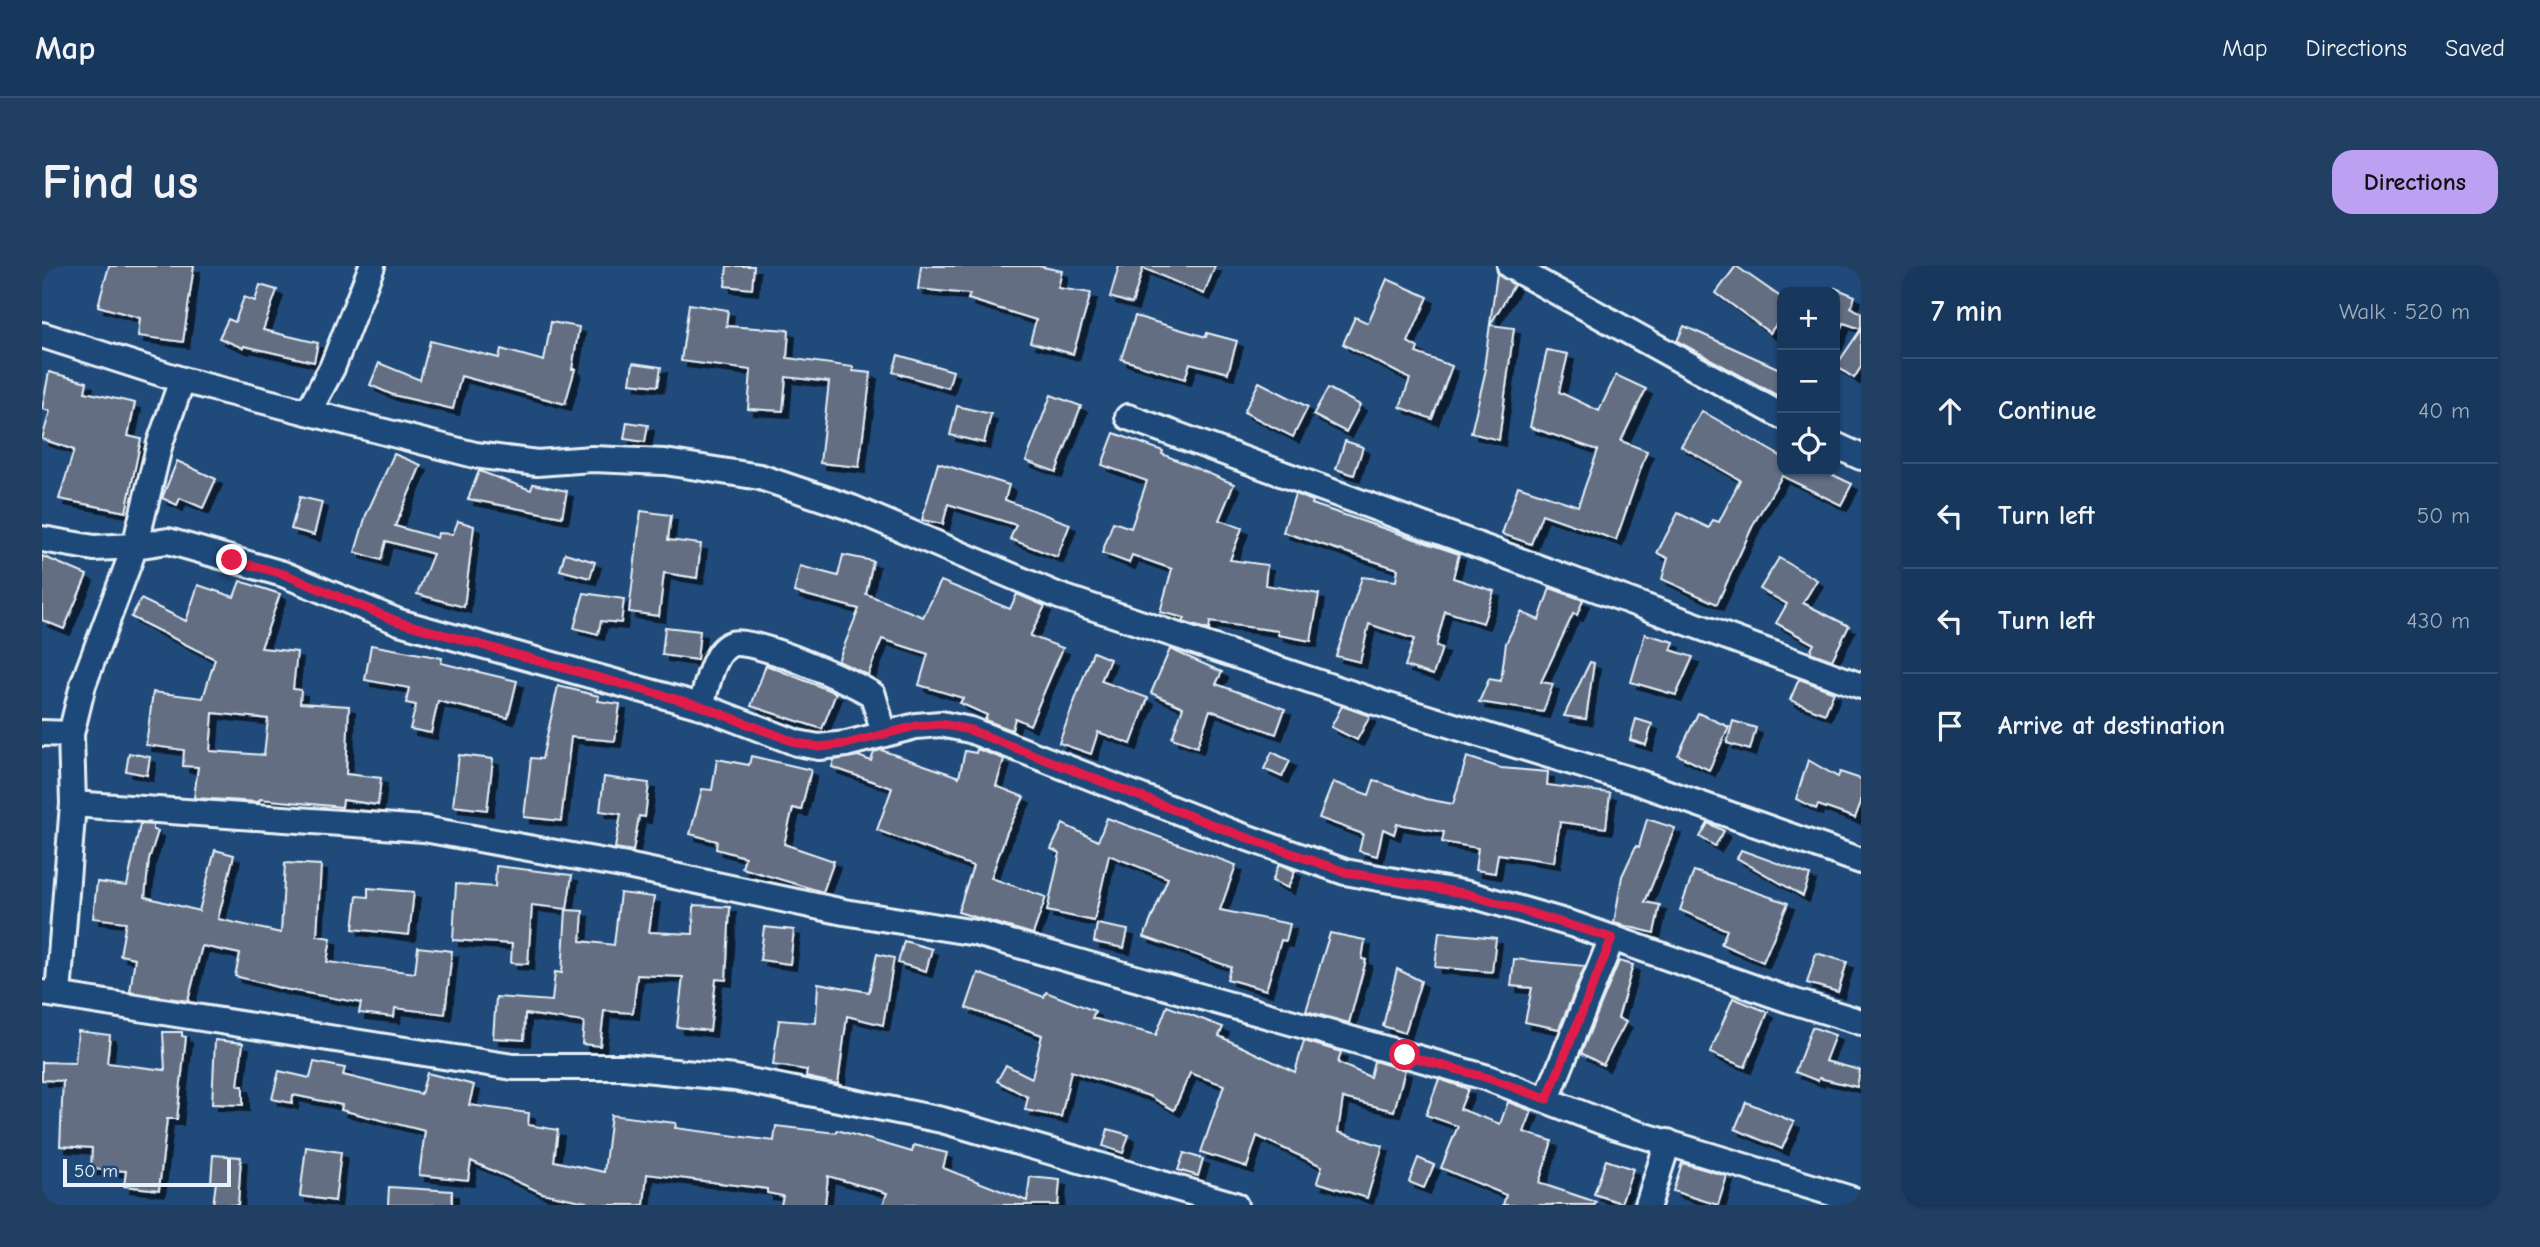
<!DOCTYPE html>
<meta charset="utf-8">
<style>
:root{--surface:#17385c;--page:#203f62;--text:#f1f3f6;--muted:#9eacbb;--line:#365272;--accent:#bca0f2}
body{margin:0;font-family:"Comic Neue",sans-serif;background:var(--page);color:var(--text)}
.controls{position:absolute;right:21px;top:21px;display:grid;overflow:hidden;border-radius:14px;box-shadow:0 2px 5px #0004}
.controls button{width:63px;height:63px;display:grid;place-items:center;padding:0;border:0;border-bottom:2px solid var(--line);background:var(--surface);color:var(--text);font:35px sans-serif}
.scale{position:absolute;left:21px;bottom:18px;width:168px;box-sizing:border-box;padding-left:7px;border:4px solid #e8f1f8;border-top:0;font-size:19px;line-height:24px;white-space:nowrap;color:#e8f1f8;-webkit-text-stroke:5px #1f4a7a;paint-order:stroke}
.stop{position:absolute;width:21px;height:21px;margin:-16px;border:5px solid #e11d48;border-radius:50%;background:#fff}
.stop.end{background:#e11d48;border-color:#fff;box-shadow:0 2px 7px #0008}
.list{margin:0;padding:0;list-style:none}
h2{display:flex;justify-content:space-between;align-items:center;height:91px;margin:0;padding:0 28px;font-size:30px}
h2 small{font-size:23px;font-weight:400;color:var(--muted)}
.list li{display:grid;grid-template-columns:46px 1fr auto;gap:21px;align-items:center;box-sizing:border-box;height:105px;padding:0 28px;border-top:2px solid var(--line)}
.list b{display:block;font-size:26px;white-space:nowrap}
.list em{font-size:23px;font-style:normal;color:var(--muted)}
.icon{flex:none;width:38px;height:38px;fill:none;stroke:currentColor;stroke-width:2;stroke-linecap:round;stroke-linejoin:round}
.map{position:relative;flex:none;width:1819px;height:939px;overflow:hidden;border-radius:21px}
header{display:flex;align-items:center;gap:42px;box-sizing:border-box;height:98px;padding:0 35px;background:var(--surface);border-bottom:2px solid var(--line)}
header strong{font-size:33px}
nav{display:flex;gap:38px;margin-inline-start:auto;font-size:24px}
.intro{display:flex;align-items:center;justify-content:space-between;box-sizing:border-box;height:168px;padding:0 42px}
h1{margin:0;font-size:49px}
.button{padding:18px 32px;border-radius:21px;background:var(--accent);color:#111;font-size:24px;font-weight:700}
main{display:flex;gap:42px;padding:0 42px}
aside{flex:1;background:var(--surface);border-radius:21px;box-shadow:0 2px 5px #0004}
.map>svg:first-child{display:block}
</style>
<header>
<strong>Map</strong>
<nav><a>Map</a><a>Directions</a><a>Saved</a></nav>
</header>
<div class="intro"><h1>Find us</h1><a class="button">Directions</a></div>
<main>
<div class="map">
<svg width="1819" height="939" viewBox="0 0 1819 939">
<defs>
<filter id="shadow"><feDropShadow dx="6" dy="6" stdDeviation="0" flood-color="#0009"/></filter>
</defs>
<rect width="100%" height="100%" fill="#1f4a7a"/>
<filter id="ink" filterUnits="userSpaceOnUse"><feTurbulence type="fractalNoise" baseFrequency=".0143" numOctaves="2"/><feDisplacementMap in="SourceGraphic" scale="14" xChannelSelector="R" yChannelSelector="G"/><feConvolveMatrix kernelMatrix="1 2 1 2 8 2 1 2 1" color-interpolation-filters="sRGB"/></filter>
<g filter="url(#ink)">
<g fill="#636e83" stroke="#e8f1f8" stroke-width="2" fill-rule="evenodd" filter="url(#shadow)">
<path d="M 67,0 L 152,0 L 141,76 L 96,70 L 98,52 L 56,40 Z"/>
<path d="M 685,0 L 712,0 L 710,23 L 683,20 Z"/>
<path d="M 879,0 L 996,0 L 1020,5 L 1016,22 L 1049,27 L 1031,88 L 988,76 L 994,54 L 926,33 L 928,28 L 876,23 Z"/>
<path d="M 1077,0 L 1173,0 L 1162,28 L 1101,2 L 1090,38 L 1068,31 Z"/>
<path d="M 1694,0 L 1740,32 L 1740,50 L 1728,67 L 1674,27 Z"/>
<path d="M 1455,7 L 1472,19 L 1448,59 L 1472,62 L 1457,174 L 1429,167 L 1444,103 L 1442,102 Z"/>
<path d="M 1345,13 L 1386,31 L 1366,76 L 1376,82 L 1374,87 L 1410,100 L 1390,153 L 1358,141 L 1368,113 L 1301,78 L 1313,51 L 1326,57 Z"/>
<path d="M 218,19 L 235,24 L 221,64 L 276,77 L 272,96 L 202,80 L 201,82 L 177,72 L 186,53 L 193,56 L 202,31 L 213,35 Z"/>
<path d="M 1793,22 L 1813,30 L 1809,41 L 1819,47 L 1819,101 L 1812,112 L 1794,100 L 1819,63 L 1802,57 L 1793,79 Z"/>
<path d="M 647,38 L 686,44 L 684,60 L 747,64 L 745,92 L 811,101 L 811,105 L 829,107 L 817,201 L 778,197 L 787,116 L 744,111 L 741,145 L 706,143 L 709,104 L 639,95 Z"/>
<path d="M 1093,50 L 1164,71 L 1165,67 L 1195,75 L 1186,107 L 1148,97 L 1143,113 L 1079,93 Z"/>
<path d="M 509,56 L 537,61 L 530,103 L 533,103 L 523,138 L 419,110 L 411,143 L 351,129 L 328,119 L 337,97 L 378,114 L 388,75 L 457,92 L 459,83 L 502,95 Z"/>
<path d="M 1642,60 L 1740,104 L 1740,132 L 1635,75 Z"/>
<path d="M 1505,84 L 1526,88 L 1517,126 L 1557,145 L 1574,109 L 1604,123 L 1579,175 L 1605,185 L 1574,274 L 1500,248 L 1489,278 L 1460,268 L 1476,220 L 1536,240 L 1556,184 L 1488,161 Z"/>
<path d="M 856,89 L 911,105 L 906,122 L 851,106 Z"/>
<path d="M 591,97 L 619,101 L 616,120 L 588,117 Z"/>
<path d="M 7,106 L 45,116 L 43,126 L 93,137 L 86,170 L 99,173 L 84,246 L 17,233 L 32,184 L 0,173 L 8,145 L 0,143 Z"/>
<path d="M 1217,116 L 1266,141 L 1251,171 L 1202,146 Z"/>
<path d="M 1286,122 L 1318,139 L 1304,166 L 1271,149 Z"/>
<path d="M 1009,129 L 1039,140 L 1014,206 L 984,195 Z"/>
<path d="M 915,140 L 949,148 L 942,177 L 908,169 Z"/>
<path d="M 1660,145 L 1740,191 L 1740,205 L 1783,205 L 1810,218 L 1799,239 L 1740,210 L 1712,257 L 1675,338 L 1620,313 L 1626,292 L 1615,287 L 1636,247 L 1667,262 L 1671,254 L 1677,256 L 1698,214 L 1639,180 Z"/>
<path d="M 585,156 L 606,159 L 603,176 L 582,173 Z"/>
<path d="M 1072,167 L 1121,185 L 1120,188 L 1192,218 L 1177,254 L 1200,262 L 1188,294 L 1225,299 L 1223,319 L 1277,328 L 1269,375 L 1236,369 L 1236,365 L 1168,356 L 1167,364 L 1141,356 L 1143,352 L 1118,346 L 1130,303 L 1090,289 L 1087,297 L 1060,287 L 1071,256 L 1089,262 L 1105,215 L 1060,199 Z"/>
<path d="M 1303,175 L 1321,181 L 1312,209 L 1294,203 Z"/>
<path d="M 352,188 L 379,199 L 353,260 L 395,272 L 396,267 L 411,268 L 416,255 L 432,260 L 422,341 L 375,328 L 391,288 L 344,275 L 339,294 L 313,286 L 324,249 Z"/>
<path d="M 135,195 L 174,213 L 161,242 L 138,232 L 135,239 L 120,232 Z"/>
<path d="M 896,197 L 967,219 L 963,234 L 1028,258 L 1015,291 L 968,273 L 974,259 L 906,238 L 901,258 L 880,254 Z"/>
<path d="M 437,205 L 489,224 L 491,218 L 525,225 L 520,251 L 426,233 Z"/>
<path d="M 1253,228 L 1271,235 L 1270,238 L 1417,288 L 1411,312 L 1452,325 L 1441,357 L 1403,345 L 1394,380 L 1400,382 L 1391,409 L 1363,400 L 1372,373 L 1327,358 L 1318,396 L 1294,390 L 1320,311 L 1354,315 L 1356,303 L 1241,266 Z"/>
<path d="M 258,231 L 280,236 L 272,269 L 249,263 Z"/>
<path d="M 599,245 L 629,249 L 626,274 L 659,278 L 655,312 L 622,307 L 617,350 L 587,346 Z"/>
<path d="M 523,287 L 553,296 L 548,312 L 518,304 Z"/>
<path d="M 801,289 L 831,295 L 824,328 L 881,351 L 899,315 L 968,343 L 975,328 L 1003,340 L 988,370 L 1021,382 L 988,459 L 973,452 L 970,464 L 943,454 L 945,449 L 918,437 L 921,432 L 877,419 L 886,388 L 840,373 L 826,409 L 796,395 L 817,343 L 752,326 L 758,300 L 796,310 Z"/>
<path d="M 0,290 L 45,309 L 22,363 L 0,354 Z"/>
<path d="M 1737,292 L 1775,314 L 1761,337 L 1807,360 L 1790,394 L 1768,386 L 1772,378 L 1734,357 L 1745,338 L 1718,323 Z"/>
<path d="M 198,315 L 238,328 L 219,382 L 255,386 L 251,423 L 259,424 L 258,437 L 307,440 L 304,508 L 339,512 L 336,539 L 301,534 L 300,541 L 218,533 L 217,536 L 152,532 L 156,501 L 141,500 L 142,484 L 104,479 L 111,426 L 161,432 L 173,393 L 89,351 L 99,333 L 144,355 L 156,319 L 192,331 ZM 171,447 L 226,453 L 222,489 L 168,485 Z"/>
<path d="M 1508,322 L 1541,334 L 1535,349 L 1531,348 L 1499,416 L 1511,418 L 1501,446 L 1437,436 L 1447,413 L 1459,415 L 1464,377 L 1479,346 L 1497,354 Z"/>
<path d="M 542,327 L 582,333 L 579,357 L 559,355 L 556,368 L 532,362 Z"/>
<path d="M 623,361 L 658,365 L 655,394 L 620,389 Z"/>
<path d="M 1603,368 L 1632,376 L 1629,384 L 1651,391 L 1634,429 L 1589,416 Z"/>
<path d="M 329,379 L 400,392 L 399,397 L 475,415 L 466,452 L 396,435 L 389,467 L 368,463 L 374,439 L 364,437 L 367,422 L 323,414 Z"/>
<path d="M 1128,383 L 1180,406 L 1174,418 L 1243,443 L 1234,468 L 1168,444 L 1155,481 L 1130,472 L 1141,441 L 1109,427 Z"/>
<path d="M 1051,386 L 1068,393 L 1059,415 L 1106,432 L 1089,478 L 1056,466 L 1049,488 L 1017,477 Z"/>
<path d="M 1548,396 L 1552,397 L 1544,453 L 1522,450 Z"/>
<path d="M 724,399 L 794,427 L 780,463 L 709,440 Z"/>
<path d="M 1757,413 L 1792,426 L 1783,448 L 1748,434 Z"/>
<path d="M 516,420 L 557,430 L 556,435 L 578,438 L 573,475 L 529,471 L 519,555 L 482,551 L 489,492 L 500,493 Z"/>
<path d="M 1300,440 L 1328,450 L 1315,474 L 1289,461 Z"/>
<path d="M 1656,447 L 1687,461 L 1667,504 L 1636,489 Z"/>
<path d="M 1594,453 L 1610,458 L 1604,479 L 1588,474 Z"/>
<path d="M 1691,455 L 1714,462 L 1708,484 L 1685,477 Z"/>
<path d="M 935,483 L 962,493 L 954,520 L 982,531 L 965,566 L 949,612 L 1004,631 L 991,668 L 916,646 L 931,600 L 835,564 L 850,522 L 790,501 L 792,494 L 816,490 L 829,495 L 832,486 L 839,484 L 917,511 L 923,485 L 934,487 Z"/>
<path d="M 1230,486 L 1248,495 L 1240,511 L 1222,503 Z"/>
<path d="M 87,487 L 108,491 L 105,509 L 84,505 Z"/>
<path d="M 417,489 L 451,493 L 445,544 L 411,540 Z"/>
<path d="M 709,490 L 769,504 L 759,544 L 751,542 L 742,578 L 792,595 L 781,626 L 700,602 L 703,591 L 674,583 L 675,575 L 648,568 L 660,523 L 670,524 L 675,493 L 707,499 Z"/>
<path d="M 1425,491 L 1459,502 L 1506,506 L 1505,519 L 1568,527 L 1564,562 L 1518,556 L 1512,596 L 1456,588 L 1453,607 L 1433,604 L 1436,582 L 1400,576 L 1402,566 L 1355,558 L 1352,568 L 1341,563 L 1335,590 L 1317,585 L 1321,568 L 1277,552 L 1291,516 L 1327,529 L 1332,514 L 1384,533 L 1411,538 Z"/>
<path d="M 1766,494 L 1796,511 L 1798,506 L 1819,513 L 1819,536 L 1813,552 L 1776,539 L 1774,543 L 1754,533 Z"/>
<path d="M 562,511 L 607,517 L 603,551 L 597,550 L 591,585 L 573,582 L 579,548 L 558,545 Z"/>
<path d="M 1065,552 L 1194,599 L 1178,644 L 1248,658 L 1244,675 L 1239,674 L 1224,724 L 1185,713 L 1189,701 L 1102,671 L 1126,612 L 1067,589 L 1052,655 L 1005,645 L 1018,587 L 1009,583 L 1021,558 L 1056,575 Z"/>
<path d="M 1605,553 L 1633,562 L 1603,636 L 1618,639 L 1612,667 L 1572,657 L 1580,610 L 1594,580 L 1597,581 Z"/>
<path d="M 1666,557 L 1682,565 L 1673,580 L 1658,571 Z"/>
<path d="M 98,558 L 111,559 L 111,564 L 116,565 L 107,593 L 103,631 L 157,645 L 173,584 L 192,589 L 176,653 L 239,667 L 243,597 L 279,599 L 275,670 L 289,672 L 285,696 L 373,707 L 376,681 L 410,685 L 403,748 L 353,742 L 352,751 L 317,747 L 319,737 L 242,723 L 193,710 L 198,688 L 160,680 L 146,735 L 88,726 L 93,692 L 78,689 L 84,656 L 51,652 L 55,616 L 85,620 Z"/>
<path d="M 1699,584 L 1768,609 L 1761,630 L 1695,592 Z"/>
<path d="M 1237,598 L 1253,605 L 1246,622 L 1230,615 Z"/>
<path d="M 454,600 L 530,609 L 525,643 L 490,639 L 486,698 L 469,697 L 470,678 L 411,674 L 414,618 L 453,621 Z"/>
<path d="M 1652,605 L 1746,637 L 1721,696 L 1679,678 L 1685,664 L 1638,644 Z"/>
<path d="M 326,622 L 372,626 L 367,669 L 311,663 L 315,630 L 326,631 Z"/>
<path d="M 578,627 L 612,631 L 607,666 L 651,668 L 652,639 L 688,641 L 684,714 L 674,713 L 668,765 L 635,761 L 641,711 L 595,709 L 591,747 L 562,745 L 558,780 L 540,778 L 542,756 L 483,748 L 482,774 L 451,772 L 454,731 L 510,735 L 513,706 L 520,707 L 524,644 L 541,645 L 539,675 L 572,679 Z"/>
<path d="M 1055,658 L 1086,664 L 1082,682 L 1052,676 Z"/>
<path d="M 722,661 L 752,664 L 748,698 L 718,694 Z"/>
<path d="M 1397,666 L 1454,672 L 1450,706 L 1393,701 Z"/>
<path d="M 1288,667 L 1323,674 L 1320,693 L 1324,694 L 1307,757 L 1264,745 Z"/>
<path d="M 862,675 L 890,683 L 884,705 L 856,697 Z"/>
<path d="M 1774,687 L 1805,696 L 1796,726 L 1765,717 Z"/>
<path d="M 835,688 L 852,692 L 841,759 L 805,750 L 796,818 L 764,811 L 765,804 L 731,799 L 737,754 L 774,757 L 776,717 L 827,726 Z"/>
<path d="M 1472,693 L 1543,700 L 1517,763 L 1483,756 L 1490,722 L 1469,720 Z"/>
<path d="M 1577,695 L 1591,699 L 1576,752 L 1584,756 L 1561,799 L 1539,787 Z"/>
<path d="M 1355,703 L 1379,715 L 1363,767 L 1341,760 Z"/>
<path d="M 936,707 L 1002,731 L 1004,726 L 1053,745 L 1050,752 L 1114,769 L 1125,740 L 1181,761 L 1177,770 L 1253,806 L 1262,775 L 1299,786 L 1296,797 L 1328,811 L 1332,795 L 1363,804 L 1352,845 L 1301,832 L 1296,866 L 1341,880 L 1325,932 L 1275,916 L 1280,900 L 1215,870 L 1205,901 L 1159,886 L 1182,819 L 1148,807 L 1132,844 L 1107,830 L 1029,805 L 1019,851 L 983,844 L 986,831 L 955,815 L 964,799 L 990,812 L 1000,769 L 924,742 Z"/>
<path d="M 1691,732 L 1726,746 L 1703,801 L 1668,787 Z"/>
<path d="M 1770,761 L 1793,769 L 1783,795 L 1818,804 L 1815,821 L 1777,812 L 1776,815 L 1753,806 Z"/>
<path d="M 36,765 L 68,769 L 65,797 L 123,804 L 121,766 L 140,766 L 140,770 L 144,771 L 135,853 L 125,853 L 117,924 L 82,920 L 84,905 L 49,903 L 50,882 L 18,880 L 21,815 L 0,814 L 0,796 L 33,797 Z"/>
<path d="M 173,774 L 201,777 L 196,820 L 201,820 L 201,839 L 170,838 Z"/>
<path d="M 272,796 L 303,802 L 301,809 L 379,828 L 385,807 L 432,819 L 427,839 L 487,847 L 486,859 L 516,864 L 512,895 L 562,906 L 569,849 L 634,857 L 633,862 L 732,875 L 734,860 L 794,867 L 795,864 L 870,886 L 872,879 L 905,887 L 901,902 L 985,935 L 988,911 L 1018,914 L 1016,939 L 841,939 L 845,927 L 786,910 L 783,939 L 739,939 L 741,930 L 725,927 L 725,923 L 605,908 L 602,939 L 543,939 L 544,936 L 500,927 L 429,895 L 426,914 L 377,909 L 383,865 L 299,844 L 300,839 L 251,829 L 250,837 L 230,833 L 237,805 L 268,812 Z"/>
<path d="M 1397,813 L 1426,823 L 1418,843 L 1458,858 L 1466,836 L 1490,845 L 1482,866 L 1510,875 L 1497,917 L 1554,936 L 1553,939 L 1461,939 L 1464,929 L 1399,902 L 1416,860 L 1384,849 Z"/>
<path d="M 1704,836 L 1752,856 L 1740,883 L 1693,863 Z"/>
<path d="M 1066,863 L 1087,869 L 1081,887 L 1061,880 Z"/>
<path d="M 264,881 L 299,886 L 293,935 L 258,930 Z"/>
<path d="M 1142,887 L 1161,893 L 1156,910 L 1136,904 Z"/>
<path d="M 171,889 L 199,891 L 196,939 L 171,939 L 174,916 L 169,916 Z"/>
<path d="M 1376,892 L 1392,899 L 1382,922 L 1367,916 Z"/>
<path d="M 1564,894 L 1591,903 L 1579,937 L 1552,928 Z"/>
<path d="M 1640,897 L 1685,910 L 1676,939 L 1631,925 Z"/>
<path d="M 347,921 L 410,925 L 410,939 L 346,939 Z"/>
</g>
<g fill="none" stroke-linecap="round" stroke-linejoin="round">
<defs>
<g id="minor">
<path d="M 1468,0 L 1740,150"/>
<path d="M 0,69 L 140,114"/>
<path d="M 266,146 L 290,102 L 330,0"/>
<path d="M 1086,151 L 1819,420"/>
<path d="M 1793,179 L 1819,191"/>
<path d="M 0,273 L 52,282 L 93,280 L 118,177 L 140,114 L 433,189 L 495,197 L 550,193 L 623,196 L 718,211 L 810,242 L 1017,330 L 1340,438 L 1592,515 L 1819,595"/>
<path d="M 659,440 C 665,421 670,386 689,378 C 708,370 812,416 831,429 L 842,468"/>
<path d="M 0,467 L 29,468"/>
<path d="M 31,538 L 382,563 L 585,600 L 802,646 L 934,667 L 1446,812 L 1574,861 L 1819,936"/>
<path d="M 1,727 L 471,801 L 582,801 L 693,812 L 900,854 L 1193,939"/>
<path d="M 16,728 L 31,538 L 29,468 L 41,419 L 93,280 L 126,275 L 241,308 L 357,356 L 659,440 L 755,477 L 777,481 L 804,478 L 874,460 L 899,458 L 928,464 L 1189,566 L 1303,606 L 1426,628 L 1533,659 L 1747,734 L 1819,756"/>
<path d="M 1505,833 L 1570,672"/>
<path d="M 1606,939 L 1626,876"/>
</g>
</defs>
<use href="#minor" stroke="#e8f1f8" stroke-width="30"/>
<use href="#minor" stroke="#1f4a7a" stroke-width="24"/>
</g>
</g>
<g fill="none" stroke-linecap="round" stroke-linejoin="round" filter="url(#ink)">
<path stroke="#e11d48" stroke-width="9" d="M 190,294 L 242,308 L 357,356 L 659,440 L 755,477 L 777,481 L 804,478 L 874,460 L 899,458 L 928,464 L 1189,566 L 1303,606 L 1426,628 L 1570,672 L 1505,833 L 1446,812 L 1363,789"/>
</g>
</svg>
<div class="controls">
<button>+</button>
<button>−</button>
<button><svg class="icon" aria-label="locate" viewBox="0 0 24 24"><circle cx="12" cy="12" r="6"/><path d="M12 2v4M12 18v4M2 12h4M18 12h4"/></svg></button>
</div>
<div class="scale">50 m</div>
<div class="stop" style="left:1363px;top:789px"></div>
<div class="stop end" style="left:190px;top:294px"></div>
</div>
<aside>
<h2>7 min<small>Walk · 520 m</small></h2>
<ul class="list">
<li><svg class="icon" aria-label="ahead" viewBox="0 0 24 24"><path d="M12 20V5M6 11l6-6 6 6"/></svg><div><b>Continue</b></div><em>40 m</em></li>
<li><svg class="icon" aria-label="left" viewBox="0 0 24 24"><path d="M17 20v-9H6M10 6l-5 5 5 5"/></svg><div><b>Turn left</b></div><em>50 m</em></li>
<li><svg class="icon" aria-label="left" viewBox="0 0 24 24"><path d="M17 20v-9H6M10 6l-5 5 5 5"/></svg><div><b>Turn left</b></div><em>430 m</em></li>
<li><svg class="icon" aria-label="arrive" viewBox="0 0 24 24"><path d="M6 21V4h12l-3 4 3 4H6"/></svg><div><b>Arrive at destination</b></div></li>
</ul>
</aside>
</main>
